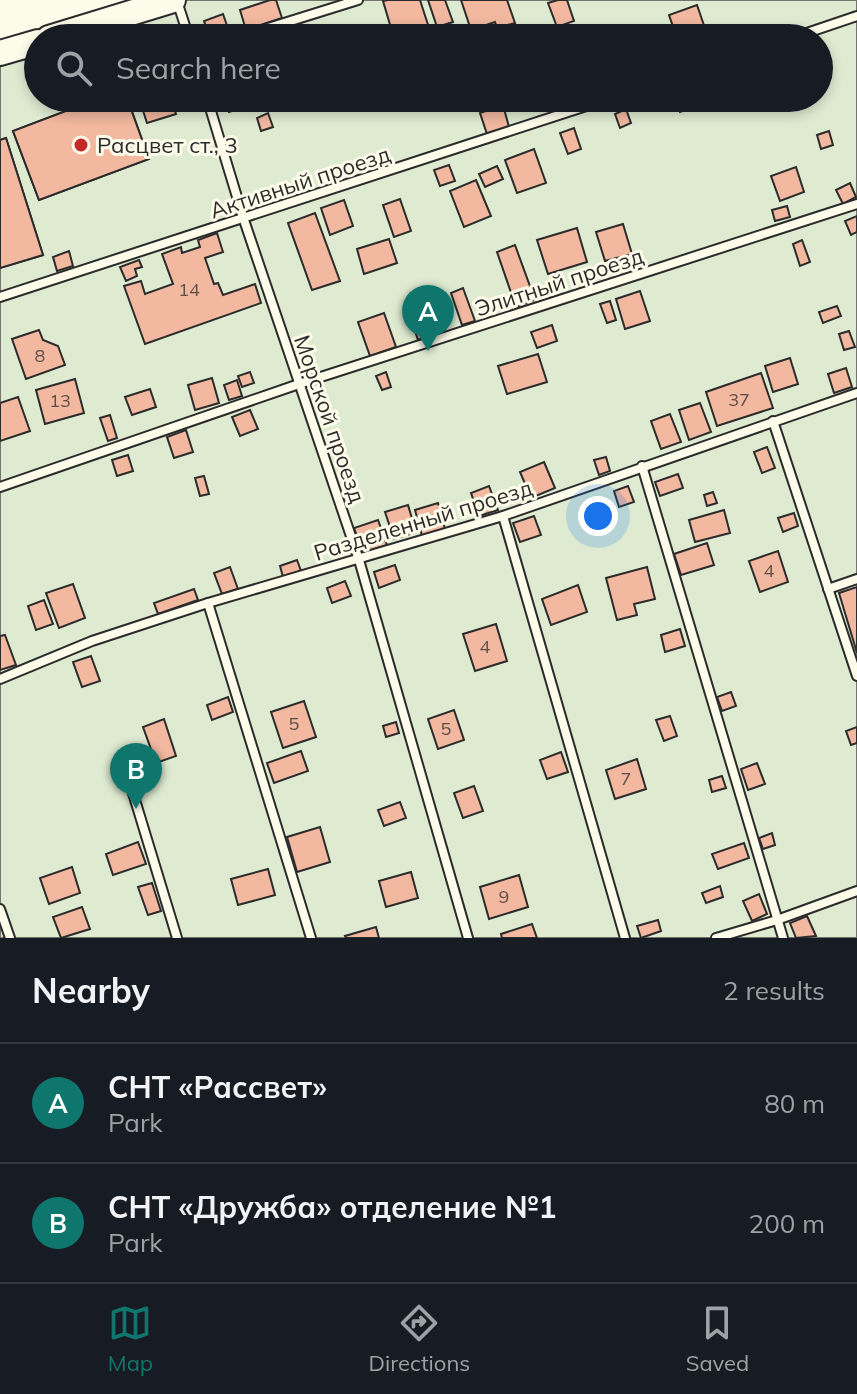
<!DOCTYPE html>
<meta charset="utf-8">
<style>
:root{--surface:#171b24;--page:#20242c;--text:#f1f3f6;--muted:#9ea1a6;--line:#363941;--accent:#0f766e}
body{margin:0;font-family:Mulish,sans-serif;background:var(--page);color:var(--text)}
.you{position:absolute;left:598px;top:516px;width:28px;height:28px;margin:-20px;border:6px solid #fff;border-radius:50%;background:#1a73e8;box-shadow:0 0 0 12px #1a73e833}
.badge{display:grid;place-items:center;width:52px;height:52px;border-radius:50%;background:var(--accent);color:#fff;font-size:26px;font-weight:700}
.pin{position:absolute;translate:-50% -66px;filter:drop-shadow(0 2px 4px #0008)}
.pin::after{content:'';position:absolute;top:42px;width:28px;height:24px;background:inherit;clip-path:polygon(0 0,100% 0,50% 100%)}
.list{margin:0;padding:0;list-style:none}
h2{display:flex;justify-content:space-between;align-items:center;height:104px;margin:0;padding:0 32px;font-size:34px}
h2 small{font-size:26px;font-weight:400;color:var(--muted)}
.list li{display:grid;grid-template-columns:52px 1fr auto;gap:24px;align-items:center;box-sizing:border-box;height:120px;padding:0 32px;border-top:2px solid var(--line)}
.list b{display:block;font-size:30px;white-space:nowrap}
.list p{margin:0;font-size:26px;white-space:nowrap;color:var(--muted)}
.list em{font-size:26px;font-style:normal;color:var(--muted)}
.icon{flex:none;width:44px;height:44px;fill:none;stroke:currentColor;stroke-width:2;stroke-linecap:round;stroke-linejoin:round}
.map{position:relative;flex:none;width:857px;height:938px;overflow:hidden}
.search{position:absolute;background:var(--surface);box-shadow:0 4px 12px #0003;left:24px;right:24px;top:24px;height:88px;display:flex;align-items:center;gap:20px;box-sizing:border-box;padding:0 28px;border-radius:44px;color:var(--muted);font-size:30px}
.sheet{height:344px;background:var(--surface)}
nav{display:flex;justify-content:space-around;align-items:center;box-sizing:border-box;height:112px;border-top:2px solid var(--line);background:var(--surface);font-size:22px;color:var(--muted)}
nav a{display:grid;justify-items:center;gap:4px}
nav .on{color:var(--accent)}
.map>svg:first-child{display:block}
</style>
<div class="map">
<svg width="857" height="938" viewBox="0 0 857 938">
<rect width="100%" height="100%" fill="#fdfbea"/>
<path fill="#deebd1" stroke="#74746e" stroke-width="2" d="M 173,0 L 857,0 L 857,938 L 0,938 L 0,53 L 38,42 L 38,98 L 819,98 L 819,38 L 49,38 Z"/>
<g fill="#f2b8a0" stroke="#2b2b2b" stroke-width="2">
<path d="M 270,0 L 276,0 L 282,18 L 246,30 L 240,10 Z"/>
<path d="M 388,0 L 420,0 L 430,31 L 405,38 L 394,38 L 383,1 Z"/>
<path d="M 428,0 L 445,0 L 453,22 L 437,27 Z"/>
<path d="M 461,0 L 507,0 L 515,23 L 497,28 L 495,22 L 471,30 Z"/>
<path d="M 558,0 L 567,0 L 574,21 L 557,27 L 548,3 Z"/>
<path d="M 697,5 L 708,37 L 677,38 L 669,15 Z"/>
<path d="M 223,14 L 230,34 L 210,38 L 204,21 Z"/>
<path d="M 384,27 L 389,38 L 363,38 L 362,36 Z"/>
<path d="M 100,98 L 127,98 L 149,159 L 39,200 L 13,131 Z"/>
<path d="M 100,98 L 127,98 L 149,159 L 39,200 L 13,131 Z"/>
<path d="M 139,98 L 171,98 L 176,114 L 147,123 Z"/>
<path d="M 224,98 L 240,98 L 244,107 L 229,112 Z"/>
<path d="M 548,98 L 571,98 L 574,105 L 553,112 Z"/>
<path d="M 675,98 L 696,98 L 699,105 L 680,112 Z"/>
<path d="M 503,105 L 509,127 L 487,134 L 480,113 Z"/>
<path d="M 626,109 L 631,123 L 620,128 L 615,114 Z"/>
<path d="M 268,113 L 273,127 L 261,131 L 257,118 Z"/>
<path d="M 574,128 L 581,149 L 568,154 L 560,133 Z"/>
<path d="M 829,131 L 833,145 L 821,149 L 817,135 Z"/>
<path d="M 6,138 L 43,255 L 0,268 L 0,140 Z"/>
<path d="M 6,138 L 43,255 L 0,268 L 0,140 Z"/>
<path d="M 534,149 L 546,183 L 517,193 L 505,160 Z"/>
<path d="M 449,165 L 455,181 L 440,186 L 434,170 Z"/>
<path d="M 497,166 L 503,179 L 485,187 L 479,174 Z"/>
<path d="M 796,167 L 804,192 L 780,201 L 771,176 Z"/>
<path d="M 476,180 L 491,216 L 464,227 L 450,191 Z"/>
<path d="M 850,183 L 856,197 L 843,204 L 836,190 Z"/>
<path d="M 400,199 L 411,231 L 394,237 L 383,205 Z"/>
<path d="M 344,200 L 353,226 L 330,235 L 321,208 Z"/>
<path d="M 787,206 L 790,217 L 775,221 L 772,210 Z"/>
<path d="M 315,213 L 340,281 L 312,290 L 288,223 Z"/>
<path d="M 857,216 L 857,232 L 851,235 L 845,221 Z"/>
<path d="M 623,224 L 632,254 L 605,261 L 596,232 Z"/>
<path d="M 577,228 L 587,262 L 548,274 L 537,240 Z"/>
<path d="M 217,233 L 223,252 L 205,258 L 214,284 L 218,283 L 223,295 L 255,284 L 261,303 L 145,344 L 124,286 L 141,281 L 145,294 L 173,284 L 162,254 L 181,247 L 182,253 L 200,247 L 198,240 Z"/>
<path d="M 389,239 L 397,263 L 364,274 L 357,249 Z"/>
<path d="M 802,240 L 810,262 L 800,266 L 793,244 Z"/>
<path d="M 515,245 L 535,300 L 516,307 L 497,252 Z"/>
<path d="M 69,251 L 73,266 L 57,271 L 53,257 Z"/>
<path d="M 139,260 L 142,267 L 135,269 L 137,276 L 126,281 L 120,267 Z"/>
<path d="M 463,288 L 475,321 L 462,325 L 451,293 Z"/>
<path d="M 640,291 L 650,321 L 625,329 L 616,299 Z"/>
<path d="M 610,301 L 616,320 L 607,323 L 600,304 Z"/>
<path d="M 427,306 L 436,333 L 418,340 L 409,313 Z"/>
<path d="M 837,306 L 841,316 L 823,323 L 819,312 Z"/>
<path d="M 384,313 L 396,347 L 370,356 L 358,322 Z"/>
<path d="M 552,325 L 557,341 L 537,348 L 531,332 Z"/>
<path d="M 39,330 L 43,340 L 58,346 L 65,365 L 26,379 L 12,339 Z"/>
<path d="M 849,331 L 855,347 L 844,350 L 839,334 Z"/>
<path d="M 538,354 L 547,382 L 507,394 L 498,366 Z"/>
<path d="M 790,358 L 798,384 L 773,392 L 765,366 Z"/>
<path d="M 846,368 L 852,387 L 834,393 L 828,374 Z"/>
<path d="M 250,372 L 254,383 L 242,387 L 238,376 Z"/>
<path d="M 386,372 L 391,387 L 382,390 L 376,376 Z"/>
<path d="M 761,373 L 773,408 L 717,426 L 706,392 Z"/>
<path d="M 212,378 L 219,403 L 195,410 L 188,385 Z"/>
<path d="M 75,379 L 84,413 L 45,424 L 36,390 Z"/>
<path d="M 237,380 L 242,396 L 229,400 L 224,385 Z"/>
<path d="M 150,389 L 156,407 L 132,415 L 125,397 Z"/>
<path d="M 18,397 L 30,431 L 0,441 L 0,403 Z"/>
<path d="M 700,403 L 711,432 L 689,440 L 679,410 Z"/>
<path d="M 250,410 L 258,429 L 240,436 L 232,417 Z"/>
<path d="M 670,414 L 681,442 L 661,449 L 651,421 Z"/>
<path d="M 110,415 L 117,438 L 108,441 L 100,418 Z"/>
<path d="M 186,430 L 193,452 L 174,458 L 167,437 Z"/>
<path d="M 767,447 L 775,468 L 762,473 L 754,452 Z"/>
<path d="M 128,455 L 133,471 L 117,476 L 112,460 Z"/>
<path d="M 606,457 L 610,471 L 599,475 L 594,460 Z"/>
<path d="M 544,462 L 555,488 L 531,498 L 520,472 Z"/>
<path d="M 678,474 L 683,488 L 660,496 L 655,482 Z"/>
<path d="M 204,476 L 209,494 L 200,496 L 195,478 Z"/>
<path d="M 489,486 L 498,510 L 479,516 L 471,493 Z"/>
<path d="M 628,486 L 634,502 L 619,507 L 614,491 Z"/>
<path d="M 713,492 L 717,503 L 707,506 L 704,495 Z"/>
<path d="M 438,503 L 445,529 L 422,536 L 415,510 Z"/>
<path d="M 408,505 L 416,532 L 394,539 L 385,512 Z"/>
<path d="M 724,510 L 730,533 L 695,542 L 689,520 Z"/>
<path d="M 794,513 L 798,526 L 783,532 L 778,518 Z"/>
<path d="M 534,516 L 541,535 L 520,542 L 513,523 Z"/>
<path d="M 378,520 L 387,545 L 363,553 L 354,528 Z"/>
<path d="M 707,543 L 714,565 L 681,575 L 674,554 Z"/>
<path d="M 778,551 L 788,582 L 760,592 L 749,561 Z"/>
<path d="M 297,560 L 301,571 L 283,577 L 280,566 Z"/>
<path d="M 395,565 L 400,580 L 379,588 L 374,572 Z"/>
<path d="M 230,567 L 238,589 L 222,594 L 214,573 Z"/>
<path d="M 647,567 L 655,599 L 634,604 L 637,615 L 617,620 L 606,578 Z"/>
<path d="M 345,581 L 351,596 L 332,603 L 327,588 Z"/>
<path d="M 73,584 L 85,618 L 59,628 L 46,593 Z"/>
<path d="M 578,585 L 587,612 L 551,625 L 542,599 Z"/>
<path d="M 857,587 L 857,653 L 839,593 Z"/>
<path d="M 194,589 L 198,600 L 158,614 L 154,603 Z"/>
<path d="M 44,600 L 53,624 L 36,630 L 28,606 Z"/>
<path d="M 496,624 L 507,661 L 475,671 L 463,634 Z"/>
<path d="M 680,629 L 685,646 L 665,652 L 661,635 Z"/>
<path d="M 5,635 L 16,665 L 0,670 L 0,636 Z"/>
<path d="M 91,656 L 100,681 L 82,687 L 73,662 Z"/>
<path d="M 731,692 L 736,706 L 722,711 L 717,697 Z"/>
<path d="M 228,697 L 233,712 L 212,720 L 207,705 Z"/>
<path d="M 304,701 L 316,737 L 283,748 L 271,712 Z"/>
<path d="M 454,710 L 464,740 L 438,749 L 428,719 Z"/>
<path d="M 670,716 L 677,736 L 664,741 L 656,720 Z"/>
<path d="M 164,719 L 176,756 L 156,763 L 143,727 Z"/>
<path d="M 396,722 L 399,733 L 386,737 L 383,726 Z"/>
<path d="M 857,727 L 857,743 L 851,745 L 846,731 Z"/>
<path d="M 301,751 L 308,771 L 274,783 L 267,763 Z"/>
<path d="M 561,752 L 568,772 L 547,779 L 540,760 Z"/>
<path d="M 637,759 L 646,789 L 615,799 L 606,770 Z"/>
<path d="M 757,763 L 765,784 L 748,790 L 741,769 Z"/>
<path d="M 722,776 L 726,788 L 712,792 L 709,780 Z"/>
<path d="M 474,786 L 483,811 L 463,818 L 454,793 Z"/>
<path d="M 400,802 L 406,818 L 384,826 L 378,810 Z"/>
<path d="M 320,827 L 330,862 L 297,872 L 287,837 Z"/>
<path d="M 772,833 L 775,845 L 763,849 L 759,838 Z"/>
<path d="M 138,842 L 146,864 L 113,875 L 106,854 Z"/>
<path d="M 744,843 L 749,858 L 718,869 L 712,854 Z"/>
<path d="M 72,867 L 80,893 L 49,904 L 40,878 Z"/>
<path d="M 268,869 L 275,895 L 238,905 L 231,879 Z"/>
<path d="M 411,872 L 418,898 L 386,907 L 379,881 Z"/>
<path d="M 519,875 L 528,907 L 489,919 L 480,887 Z"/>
<path d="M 152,883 L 161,911 L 148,915 L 138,887 Z"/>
<path d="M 720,886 L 723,897 L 706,903 L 702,893 Z"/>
<path d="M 759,894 L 767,914 L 752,921 L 743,901 Z"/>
<path d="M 82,907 L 90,929 L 61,938 L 53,917 Z"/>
<path d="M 807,916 L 816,936 L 796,938 L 790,923 Z"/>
<path d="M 658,920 L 661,931 L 641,938 L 637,926 Z"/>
<path d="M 532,924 L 537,938 L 502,938 L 501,934 Z"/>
<path d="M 376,927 L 379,938 L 346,938 L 345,936 Z"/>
</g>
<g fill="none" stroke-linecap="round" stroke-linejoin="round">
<defs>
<g id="lane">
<path d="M 177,1 L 189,38"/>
<path d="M 236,38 L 358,0"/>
<path d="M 792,38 L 857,16"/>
<path d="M 207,98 L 244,220 L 359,560 L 468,938"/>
<path d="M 0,297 L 611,98"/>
<path d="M 773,421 L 857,676"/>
<path d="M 642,466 L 783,938"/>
<path d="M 0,487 L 299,384 L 857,204"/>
<path d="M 503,516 L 625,938"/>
<path d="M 828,589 L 857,579"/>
<path d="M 208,603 L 311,938"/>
<path d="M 0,679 L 92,641 L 208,603 L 503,516 L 857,393"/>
<path d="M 122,757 L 177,938"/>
<path d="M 0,909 L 10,938"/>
<path d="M 716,938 L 777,920 L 857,891"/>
</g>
<g id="secondary">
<path d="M 49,38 L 173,0"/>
<path d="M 0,53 L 38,42"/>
</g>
</defs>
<use href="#lane" stroke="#2b2b2b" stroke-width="12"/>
<use href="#secondary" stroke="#2b2b2b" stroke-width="28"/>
<use href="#lane" stroke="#fdfbea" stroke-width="8"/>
<use href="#secondary" stroke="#fdfbea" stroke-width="24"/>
</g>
<circle fill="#c62828" stroke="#fdfbea" stroke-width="3" cx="81" cy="145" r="8"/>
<g text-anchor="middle" stroke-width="6" stroke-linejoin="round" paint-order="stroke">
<g font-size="18" fill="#5d4e48">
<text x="189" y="296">14</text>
<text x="40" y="362">8</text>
<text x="739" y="406">37</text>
<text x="60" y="407">13</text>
<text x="769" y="577">4</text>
<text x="485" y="653">4</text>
<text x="294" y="730">5</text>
<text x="446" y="735">5</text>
<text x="626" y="785">7</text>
<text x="504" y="903">9</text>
</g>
<g font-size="22" fill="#2b2b2b" stroke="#fdfbea" text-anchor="start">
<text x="97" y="153">Расцвет ст., 3</text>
</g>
<g font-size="22" fill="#2b2b2b" stroke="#fdfbea">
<text transform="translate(300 182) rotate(-18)" y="8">Активный проезд</text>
<text transform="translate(559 282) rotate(-18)" y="8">Элитный проезд</text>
<text transform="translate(330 419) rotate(71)" y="8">Морской проезд</text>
<text transform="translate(423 520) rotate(-17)" y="8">Разделенный проезд</text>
</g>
</g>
</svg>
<div class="you"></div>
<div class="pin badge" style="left:428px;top:351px">A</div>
<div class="pin badge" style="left:136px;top:809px">B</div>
<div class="search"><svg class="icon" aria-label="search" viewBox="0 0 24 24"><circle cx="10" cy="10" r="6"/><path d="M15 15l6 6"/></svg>Search here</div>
</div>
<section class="sheet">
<h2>Nearby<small>2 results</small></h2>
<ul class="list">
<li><span class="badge">A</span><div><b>СНТ «Рассвет»</b><p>Park</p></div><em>80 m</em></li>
<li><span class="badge">B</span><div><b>СНТ «Дружба» отделение №1</b><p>Park</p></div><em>200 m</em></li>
</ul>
</section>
<nav>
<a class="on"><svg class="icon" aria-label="map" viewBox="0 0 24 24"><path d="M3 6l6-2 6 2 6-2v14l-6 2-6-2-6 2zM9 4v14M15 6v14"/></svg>Map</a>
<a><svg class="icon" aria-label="directions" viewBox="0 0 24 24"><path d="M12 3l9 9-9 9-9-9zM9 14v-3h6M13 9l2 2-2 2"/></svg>Directions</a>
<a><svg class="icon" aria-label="saved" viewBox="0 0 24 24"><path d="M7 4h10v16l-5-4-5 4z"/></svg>Saved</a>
</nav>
